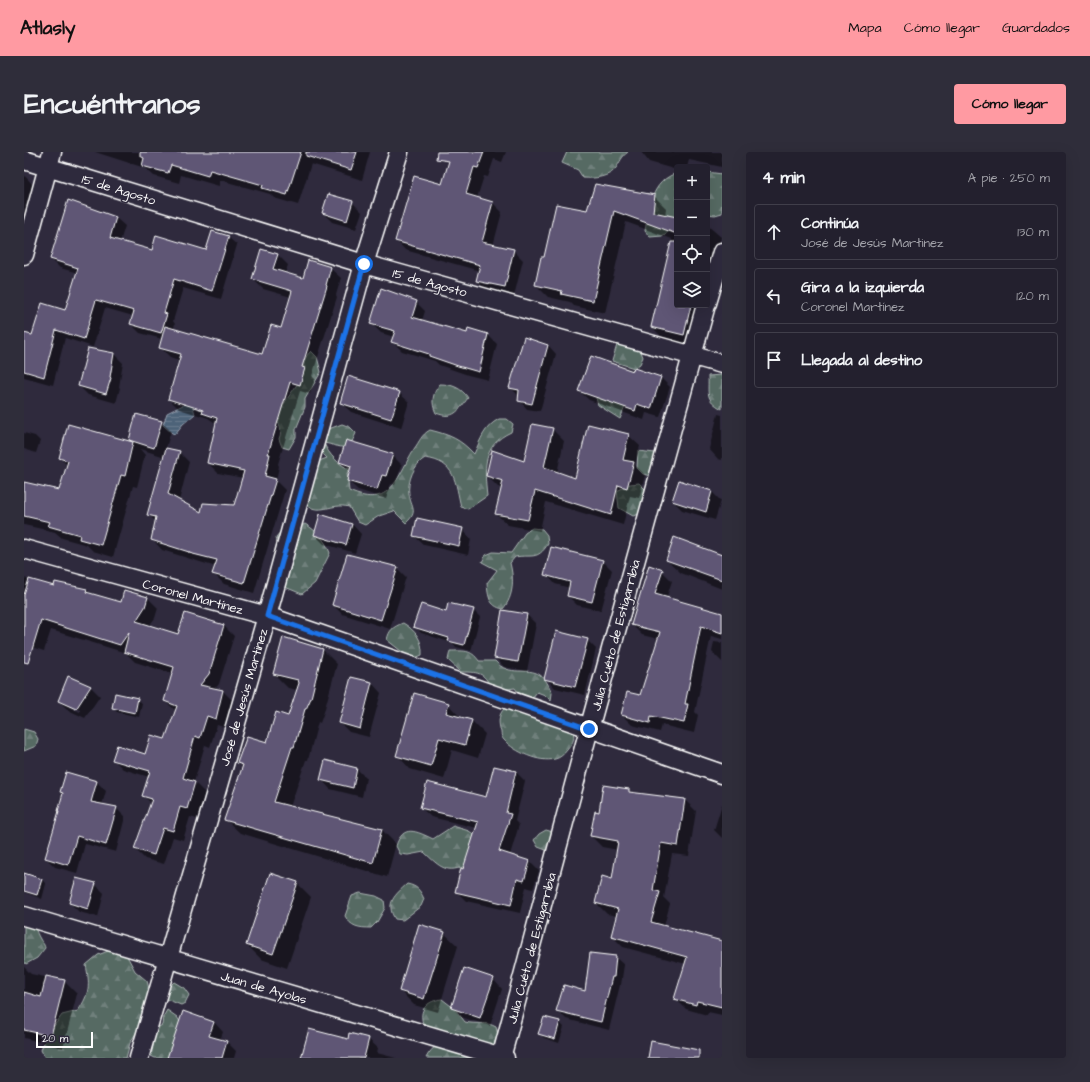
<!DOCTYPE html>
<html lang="es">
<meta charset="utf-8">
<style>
:root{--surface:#23202e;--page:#2f2d3a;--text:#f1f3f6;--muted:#a3a3aa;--line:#403e4a;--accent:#ff9aa2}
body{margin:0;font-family:"Architects Daughter",sans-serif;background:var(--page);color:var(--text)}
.controls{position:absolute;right:12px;top:12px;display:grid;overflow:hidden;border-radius:4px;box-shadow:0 4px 16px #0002}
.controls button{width:36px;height:36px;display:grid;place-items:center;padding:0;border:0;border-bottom:1px solid var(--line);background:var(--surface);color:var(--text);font:20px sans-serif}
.scale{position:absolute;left:12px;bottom:10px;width:57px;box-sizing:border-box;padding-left:4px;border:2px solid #fff;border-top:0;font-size:11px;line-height:14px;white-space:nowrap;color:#fff;-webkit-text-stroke:3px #2f2a3d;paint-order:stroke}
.stop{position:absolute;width:12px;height:12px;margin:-9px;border:3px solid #1a73e8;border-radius:50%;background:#fff}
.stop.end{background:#1a73e8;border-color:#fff;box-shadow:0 1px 4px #0008}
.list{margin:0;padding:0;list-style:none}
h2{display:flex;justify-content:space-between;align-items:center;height:52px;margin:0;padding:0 16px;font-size:17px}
h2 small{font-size:13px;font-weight:400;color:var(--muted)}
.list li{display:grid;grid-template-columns:26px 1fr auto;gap:12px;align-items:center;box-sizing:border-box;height:56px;margin:0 8px 8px;padding:0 8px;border:1px solid var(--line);border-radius:4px}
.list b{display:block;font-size:15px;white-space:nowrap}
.list p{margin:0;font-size:13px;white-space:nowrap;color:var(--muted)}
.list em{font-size:13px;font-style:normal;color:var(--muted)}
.icon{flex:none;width:22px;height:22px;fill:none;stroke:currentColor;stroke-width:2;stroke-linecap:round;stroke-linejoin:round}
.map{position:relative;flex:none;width:698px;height:906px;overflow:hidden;border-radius:4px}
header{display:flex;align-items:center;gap:24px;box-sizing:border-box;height:56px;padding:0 20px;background:var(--accent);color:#111}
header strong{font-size:19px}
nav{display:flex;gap:22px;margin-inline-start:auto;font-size:14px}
.intro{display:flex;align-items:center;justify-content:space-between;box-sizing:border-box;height:96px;padding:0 24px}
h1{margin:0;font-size:28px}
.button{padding:10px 18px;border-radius:4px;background:var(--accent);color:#111;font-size:14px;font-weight:700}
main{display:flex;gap:24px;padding:0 24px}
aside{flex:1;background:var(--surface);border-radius:4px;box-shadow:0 4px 16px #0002}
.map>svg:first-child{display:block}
</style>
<header>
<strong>Atlasly</strong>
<nav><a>Mapa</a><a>Cómo llegar</a><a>Guardados</a></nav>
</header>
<div class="intro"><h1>Encuéntranos</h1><a class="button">Cómo llegar</a></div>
<main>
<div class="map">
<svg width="698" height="906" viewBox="0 0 698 906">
<defs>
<pattern id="forest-firs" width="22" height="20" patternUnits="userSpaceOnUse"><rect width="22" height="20" fill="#566a64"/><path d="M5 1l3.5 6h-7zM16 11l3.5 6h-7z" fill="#6f807b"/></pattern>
<pattern id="water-rules" width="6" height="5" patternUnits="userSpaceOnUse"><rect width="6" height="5" fill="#4e6379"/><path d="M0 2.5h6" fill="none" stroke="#697a8d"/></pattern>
</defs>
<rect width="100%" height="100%" fill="#2f2a3d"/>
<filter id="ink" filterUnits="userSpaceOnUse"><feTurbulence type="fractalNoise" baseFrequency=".025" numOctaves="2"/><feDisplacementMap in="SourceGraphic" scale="8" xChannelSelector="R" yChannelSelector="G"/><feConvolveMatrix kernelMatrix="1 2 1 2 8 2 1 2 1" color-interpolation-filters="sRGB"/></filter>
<g filter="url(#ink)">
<g fill="url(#forest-firs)" stroke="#aab4b2">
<path d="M 543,0 L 604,0 C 598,4 596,10 592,16 C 586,25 570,27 559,26 L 554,18 L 538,11 Z"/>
<path d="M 683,20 L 698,22 L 698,61 L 691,63 L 683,62 Z"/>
<path d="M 653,21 L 653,74 L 638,84 L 626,85 L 621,79 C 625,56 627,29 653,21 Z"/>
<path d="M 602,190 L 616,197 L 619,205 L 616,212 L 610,216 L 588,209 L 593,193 Z"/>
<path d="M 287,199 L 293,205 L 297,220 L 281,247 L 281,255 L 272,277 L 272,285 L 265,297 L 258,295 L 255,287 C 260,275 252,272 255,263 C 259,248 273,237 278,222 C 281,211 278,208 287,199 Z"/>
<path d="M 698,223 L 698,257 C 680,247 685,241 684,224 Z"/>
<path d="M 416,232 C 427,232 438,236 444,246 C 434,259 430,268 412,261 C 407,251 408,242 416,232 Z"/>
<path d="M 575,244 L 605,245 L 596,267 L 574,253 L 572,246 Z"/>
<path d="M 475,267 L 483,267 L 489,272 L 487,280 C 458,293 460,317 463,344 L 444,357 L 437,355 C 431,330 432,310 401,306 C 390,312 383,330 385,342 C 387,356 395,359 382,371 L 370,359 L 355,364 L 341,373 L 334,370 L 325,355 C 308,350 295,365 280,351 L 295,309 L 303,306 L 294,297 L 302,278 L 318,272 L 326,275 L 332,281 C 324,302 317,294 300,291 C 304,302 316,314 326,317 L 323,321 L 325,339 C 367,358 373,325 390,297 C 396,289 397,283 406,278 C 426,283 436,287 450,302 C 457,287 460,275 475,267 Z"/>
<path d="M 614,299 L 631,301 L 638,306 L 626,324 L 619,322 L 613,316 Z"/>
<path d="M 615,331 L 624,340 L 616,362 L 609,364 L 595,356 L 593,339 L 606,332 Z"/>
<path d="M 281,372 C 292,378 302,389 306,401 L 291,431 L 278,442 L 261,435 L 258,427 L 258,410 L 252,385 L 258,378 L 275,375 Z"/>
<path d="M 508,376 L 518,377 L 523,383 L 524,392 C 513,409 508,402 491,405 L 486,411 C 490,427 490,444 479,457 C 465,454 464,444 463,431 L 473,418 L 458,410 L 462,403 L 469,400 L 487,401 L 501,381 Z"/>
<path d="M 379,471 C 391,478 399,488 398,503 L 391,506 L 382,503 L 363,488 C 365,478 369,475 379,471 Z"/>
<path d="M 426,499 C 439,499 447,497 455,509 L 471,509 C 486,526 503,514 516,523 C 522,527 525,534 528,541 L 527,549 L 521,543 L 513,540 L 508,546 L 500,549 L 491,536 L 483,537 L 477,541 L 469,538 C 459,521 458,520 437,520 L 424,508 Z"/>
<path d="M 487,551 L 543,568 C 550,581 554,585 543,598 C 540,602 536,606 531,607 C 515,611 491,600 480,588 C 478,586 477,583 477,580 C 473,567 475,559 487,551 Z"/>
<path d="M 0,577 L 10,580 L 14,587 L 12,594 L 0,599 Z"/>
<path d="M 429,674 L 445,679 L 452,684 L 444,713 C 422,722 417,716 400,700 L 384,703 L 376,702 L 372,694 C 379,672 392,679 409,687 Z"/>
<path d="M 522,678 L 529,680 L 530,697 L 522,698 L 514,695 L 510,688 L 515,682 Z"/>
<path d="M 383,732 C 393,734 396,738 400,747 L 397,754 L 379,768 L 371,767 C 361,751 371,743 383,732 Z"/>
<path d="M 336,741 L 352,744 L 360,748 L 361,756 L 353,770 L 347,776 C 335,776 327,775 321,764 L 328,744 Z"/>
<path d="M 0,771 C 16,777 9,775 16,787 C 18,791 20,791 21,796 L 13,806 L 2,812 L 0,809 Z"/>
<path d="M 89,797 L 103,804 L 111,819 L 123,829 L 127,845 L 124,861 L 106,891 L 102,906 L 21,906 L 17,898 L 23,884 L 38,863 L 54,859 C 66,841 66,833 62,813 L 74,803 Z"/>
<path d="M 150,830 L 160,836 L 165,843 L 161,851 L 157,853 L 142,847 L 142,838 Z"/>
<path d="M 418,847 L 431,857 L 441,870 C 452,873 462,869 472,875 L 474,883 L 463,906 L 402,906 C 408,894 419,890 427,880 L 412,883 L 404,882 C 402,877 398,871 398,867 C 396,854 408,848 418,847 Z"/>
<path d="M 143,858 L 153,865 L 157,871 L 145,903 L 142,906 L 131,906 L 127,904 C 130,892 130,885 131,873 L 135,875 L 138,873 L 139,865 Z"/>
</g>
<path fill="url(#water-rules)" stroke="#95a1af" d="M 161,252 L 169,255 L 171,262 L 159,272 L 151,282 L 148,281 L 139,273 L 143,261 Z"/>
<g fill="#0007" fill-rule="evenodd">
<path d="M 71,0 L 346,0 L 338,28 L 287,12 L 274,53 L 250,46 L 246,42 L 196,28 L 195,34 L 157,23 L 155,31 L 130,24 L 121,16 Z"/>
<path d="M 429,0 L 482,0 L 478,10 L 470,7 L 464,25 L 460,24 L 453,46 L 469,51 L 478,60 L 469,94 L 489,98 L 499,108 L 490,144 L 463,138 L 453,129 L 456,119 L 381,98 L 372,88 L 419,33 Z"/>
<path d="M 617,0 L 698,0 L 698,15 L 665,8 L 663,15 L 653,15 L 653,18 L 625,10 Z"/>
<path d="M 0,23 L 10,34 L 0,97 Z"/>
<path d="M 630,44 L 642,56 L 641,64 L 653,66 L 653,153 L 681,153 L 672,194 L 640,187 L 628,175 L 648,87 L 602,70 L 581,161 L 550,154 L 546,150 L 524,145 L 512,133 L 520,107 L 564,60 Z"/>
<path d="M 328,50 L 338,60 L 332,77 L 308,70 L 299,61 Z"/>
<path d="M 92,66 L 101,74 L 96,90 L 128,99 L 183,100 L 204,85 L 213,93 L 197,147 L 159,136 L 149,169 L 151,172 L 149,178 L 239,203 L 257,177 L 267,145 L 239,137 L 229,127 L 254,103 L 264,113 L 261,122 L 279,127 L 306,116 L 317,126 L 312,143 L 313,145 L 288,224 L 291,227 L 286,242 L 276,239 L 254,312 L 255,314 L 252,329 L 261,338 L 230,441 L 200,432 L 190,422 L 192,415 L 138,398 L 128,387 L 132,370 L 124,362 L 141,305 L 116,297 L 121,303 L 113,335 L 109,334 L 89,405 L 69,399 L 63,393 L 38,386 L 31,380 L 0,373 L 0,331 L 36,339 L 44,314 L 36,306 L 109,291 L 106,288 L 137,270 L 147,279 L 142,296 L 155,300 L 165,310 L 155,349 L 177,362 L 210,354 L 219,326 L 194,321 L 184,311 L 193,272 L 184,266 L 155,257 L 145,247 L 157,209 L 146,205 L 136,195 L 138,187 L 116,181 L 107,172 L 109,164 L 81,156 L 69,195 L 41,186 L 29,233 L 0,225 L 0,182 L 9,184 L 42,159 L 54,121 L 36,116 L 27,107 Z"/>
<path d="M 683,73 L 697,85 L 683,145 Z"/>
<path d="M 392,150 L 401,159 L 398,169 L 443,183 L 445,178 L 464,183 L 473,192 L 464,228 L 444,223 L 415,213 L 411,209 L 378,199 L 369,190 L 370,185 L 357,181 L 348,172 Z"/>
<path d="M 524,193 L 532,202 L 516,259 L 503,257 L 495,248 L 495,244 L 486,235 Z"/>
<path d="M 65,197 L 90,202 L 99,211 L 95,235 L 96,236 L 92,251 L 64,243 L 55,234 Z"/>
<path d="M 610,218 L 637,226 L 646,235 L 636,265 L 622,261 L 620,268 L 565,248 L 555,239 L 609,220 Z"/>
<path d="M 375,241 L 385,250 L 377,276 L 327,260 L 317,251 Z"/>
<path d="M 694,262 L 698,263 L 698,308 L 694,307 L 685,297 Z"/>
<path d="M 528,277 L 540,289 L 533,321 L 552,327 L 604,283 L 616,294 L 611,313 L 621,323 L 615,346 L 606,344 L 599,373 L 522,350 L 516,379 L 484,373 L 472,362 L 478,336 L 474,335 L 463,324 L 500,310 Z"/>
<path d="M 0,281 L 11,284 L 16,289 L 12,301 L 0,297 Z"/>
<path d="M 368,303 L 378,313 L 371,333 L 367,332 L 362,347 L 334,338 L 324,329 L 326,319 L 316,310 Z"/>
<path d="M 655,330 L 688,340 L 697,349 L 691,368 L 658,358 L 649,349 Z"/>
<path d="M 328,372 L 337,382 L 331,401 L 300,392 L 291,383 Z"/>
<path d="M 438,377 L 447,387 L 444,403 L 400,393 L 390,384 Z"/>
<path d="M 698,404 L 698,437 L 657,421 L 643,408 Z"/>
<path d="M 579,409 L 588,418 L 577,459 L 553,453 L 544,444 L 546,436 L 531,432 L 522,422 Z"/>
<path d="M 373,416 L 382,425 L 366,477 L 318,462 L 309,453 Z"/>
<path d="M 638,419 L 648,429 L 642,447 L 698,462 L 698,487 L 687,484 L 671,560 L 674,563 L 670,581 L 638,573 L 636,580 L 608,573 L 598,563 L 617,544 L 634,487 L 618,483 L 608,473 Z"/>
<path d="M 0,426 L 31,435 L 32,432 L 63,438 L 68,443 L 98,451 L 101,439 L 124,446 L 134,456 L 131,466 L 125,474 L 155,483 L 161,462 L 200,474 L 210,484 L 195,532 L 191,537 L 199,539 L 209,549 L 202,576 L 193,573 L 186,595 L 181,593 L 170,630 L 181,641 L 173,667 L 166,665 L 159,688 L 149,685 L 140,712 L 121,707 L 111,697 L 127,651 L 119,643 L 125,625 L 99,617 L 89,607 L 121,603 L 141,588 L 152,559 L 141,549 L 149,522 L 111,510 L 102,501 L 27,478 L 20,499 L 1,493 L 0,495 Z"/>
<path d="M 449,458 L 456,465 L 447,499 L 432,495 L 428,491 L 397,481 L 391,474 L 423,462 Z"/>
<path d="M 503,463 L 512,472 L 503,519 L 480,515 L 471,505 Z"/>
<path d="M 259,487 L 299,498 L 313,512 L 300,560 L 296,571 L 294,570 L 284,608 L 282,608 L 266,655 L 358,678 L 372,692 L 363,725 L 216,681 L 202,668 L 219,615 L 215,611 L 244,592 L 264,565 L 273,538 L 264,536 L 250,522 Z"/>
<path d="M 563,488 L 572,497 L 561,543 L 531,536 L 522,526 Z"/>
<path d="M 690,490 L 698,491 L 698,510 L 688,500 Z"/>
<path d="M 44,525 L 67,535 L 76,544 L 61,566 L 44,558 L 35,549 ZM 45,553 L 56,558 L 56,560 L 45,555 Z"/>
<path d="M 328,526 L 348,531 L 357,541 L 345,585 L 325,580 L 316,571 Z"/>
<path d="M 113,547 L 118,551 L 115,565 L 93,560 L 89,556 Z"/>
<path d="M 424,552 L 437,566 L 448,569 L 461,582 L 454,606 L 428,598 L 420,627 L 386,617 L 374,604 Z"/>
<path d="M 302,609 L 333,617 L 342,626 L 338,645 L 306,637 L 297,627 Z"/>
<path d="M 492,620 L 501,629 L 491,669 L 495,673 L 486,703 L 505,709 L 515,719 L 509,737 L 502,735 L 496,761 L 442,749 L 432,739 L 453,676 L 407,665 L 397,656 L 463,646 Z"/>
<path d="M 43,621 L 73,630 L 82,639 L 78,653 L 92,656 L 101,665 L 92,700 L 61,692 L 53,721 L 31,715 L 22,706 L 40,643 L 37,640 Z"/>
<path d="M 604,638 L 608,641 L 661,648 L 672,659 L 665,704 L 648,702 L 640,746 L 646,752 L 640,774 L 698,789 L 698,863 L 684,860 L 683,863 L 662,857 L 651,846 L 662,812 L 599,795 L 588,784 L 593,764 L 583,762 L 572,751 L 588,728 L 594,698 L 578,695 L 567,684 L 576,661 Z"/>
<path d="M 698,652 L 698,686 L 690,678 Z"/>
<path d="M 18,728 L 22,732 L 18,747 L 0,740 L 0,731 Z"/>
<path d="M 273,731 L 287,745 L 263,816 L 237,807 L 223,793 Z"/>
<path d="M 71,732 L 80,741 L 74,765 L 55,760 L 46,751 Z"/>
<path d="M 420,781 L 434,794 L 414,860 L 390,853 L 376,839 Z"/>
<path d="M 591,805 L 600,813 L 597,833 L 596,833 L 585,878 L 542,867 L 534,859 L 562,840 Z"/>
<path d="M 0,815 L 7,822 L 40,829 L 53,842 L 39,896 L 0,886 Z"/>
<path d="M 469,827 L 478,837 L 466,874 L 437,865 L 428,855 Z"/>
<path d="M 190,870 L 199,880 L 196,888 L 203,890 L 212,899 L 210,906 L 144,906 Z"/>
<path d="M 535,870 L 540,875 L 535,891 L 520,886 L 516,882 Z"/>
<path d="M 344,887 L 354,896 L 353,901 L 372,906 L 278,906 L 324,888 Z"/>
</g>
<g fill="#5f5674" stroke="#fff">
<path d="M 116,0 L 277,0 L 263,43 L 238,36 L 239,33 L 186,18 L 184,24 L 147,13 L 144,21 L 118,14 L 120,6 L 116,4 Z"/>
<path d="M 282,0 L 333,0 L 327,18 L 282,4 Z"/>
<path d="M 413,0 L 460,0 L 454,16 L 450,15 L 442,42 L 469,50 L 458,90 L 490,97 L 481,135 L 452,129 L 456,113 L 371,89 L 390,24 L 418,32 L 425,9 L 412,7 Z"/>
<path d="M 571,32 L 631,43 L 629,60 L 653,65 L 653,82 L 590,59 L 569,149 L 537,142 L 538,139 L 511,133 L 517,105 L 520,105 L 532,52 L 563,58 Z"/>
<path d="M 304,42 L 329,49 L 323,69 L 298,61 Z"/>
<path d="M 44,48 L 92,65 L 86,86 L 128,98 L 132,83 L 182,98 L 188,79 L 205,84 L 188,139 L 150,127 L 140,161 L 143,162 L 137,181 L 106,172 L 110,159 L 72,148 L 60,187 L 32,178 L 20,225 L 0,219 L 0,181 L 8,183 L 18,151 L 41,158 L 54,116 L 26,107 Z"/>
<path d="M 647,90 L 653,90 L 653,153 L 667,153 L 660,183 L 627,175 Z"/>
<path d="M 237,97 L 254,102 L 249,117 L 279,126 L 284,108 L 307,115 L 302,133 L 303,134 L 278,215 L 281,216 L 276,233 L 266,230 L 244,302 L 246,302 L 241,324 L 252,327 L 220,431 L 188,422 L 193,408 L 165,401 L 165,400 L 127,388 L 132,365 L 123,363 L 142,296 L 156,299 L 144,342 L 177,360 L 179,351 L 210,353 L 220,319 L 183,311 L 193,266 L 178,261 L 179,258 L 144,247 L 157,202 L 135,196 L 141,174 L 238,202 L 247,173 L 257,176 L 268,139 L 228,127 Z"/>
<path d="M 357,136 L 393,149 L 388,165 L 443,181 L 444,176 L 464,182 L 455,220 L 434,214 L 405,204 L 405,202 L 367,190 L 371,179 L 346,172 Z"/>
<path d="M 500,185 L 524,193 L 508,252 L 494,249 L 495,238 L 485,236 Z"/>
<path d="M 64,196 L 90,201 L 86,225 L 87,226 L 82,242 L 54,234 Z"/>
<path d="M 567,204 L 609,219 L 610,216 L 637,225 L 627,257 L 613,252 L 611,259 L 554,239 Z"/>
<path d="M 324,224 L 376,240 L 367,267 L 316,251 Z"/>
<path d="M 112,262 L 138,269 L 130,296 L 105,288 Z"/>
<path d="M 44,272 L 109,290 L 101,324 L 97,323 L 77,393 L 55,387 L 56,383 L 24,374 L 26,370 L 0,364 L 0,330 L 35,338 L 44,309 L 35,306 Z"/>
<path d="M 508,272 L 529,276 L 520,315 L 551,326 L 564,272 L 605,282 L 599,308 L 610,310 L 603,336 L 594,333 L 587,363 L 511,339 L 504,368 L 471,362 L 479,329 L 462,324 L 468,298 L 500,309 Z"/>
<path d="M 322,288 L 369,302 L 362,324 L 358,323 L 353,338 L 323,329 L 327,314 L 315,310 Z"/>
<path d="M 655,328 L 688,339 L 682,360 L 648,349 Z"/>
<path d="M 296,362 L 328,372 L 322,393 L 290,383 Z"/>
<path d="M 393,366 L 439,376 L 435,394 L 389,384 Z"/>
<path d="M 650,385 L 698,403 L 698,428 L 642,408 Z"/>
<path d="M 527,395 L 579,408 L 568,450 L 543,444 L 546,430 L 520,423 Z"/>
<path d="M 323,402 L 374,415 L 357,468 L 308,453 Z"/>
<path d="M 625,413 L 639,418 L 631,442 L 698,461 L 698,481 L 677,474 L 661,552 L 664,552 L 660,571 L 627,564 L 626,571 L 597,563 L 603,540 L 616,543 L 636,480 L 607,473 Z"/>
<path d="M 5,427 L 30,434 L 31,430 L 63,437 L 62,440 L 97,450 L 100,438 L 124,445 L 121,455 L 112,469 L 154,482 L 161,461 L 200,473 L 185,522 L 176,533 L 199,538 L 192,567 L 183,564 L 176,586 L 171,584 L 159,626 L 171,630 L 163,657 L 156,655 L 149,679 L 139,676 L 130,703 L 110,697 L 128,647 L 118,644 L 126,619 L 88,608 L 93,593 L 121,602 L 127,583 L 141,587 L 153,554 L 140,549 L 150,515 L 100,500 L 105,480 L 96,493 L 17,468 L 4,511 L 0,510 L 0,443 Z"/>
<path d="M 424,451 L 450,457 L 440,493 L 424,489 L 425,486 L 389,475 L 397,452 L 422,460 Z"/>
<path d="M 478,458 L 503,462 L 494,510 L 470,506 Z"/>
<path d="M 532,479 L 564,487 L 551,535 L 520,527 Z"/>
<path d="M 259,485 L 299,497 L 287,546 L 282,557 L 281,557 L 270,595 L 268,595 L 250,650 L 358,677 L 349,711 L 200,668 L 219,613 L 213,611 L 223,584 L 243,590 L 252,560 L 264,564 L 275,531 L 274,528 L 249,522 Z"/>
<path d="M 44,524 L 67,534 L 52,557 L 34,549 Z"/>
<path d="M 327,525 L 348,530 L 336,577 L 315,571 Z"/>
<path d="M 91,541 L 114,546 L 111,561 L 88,556 Z"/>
<path d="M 390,541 L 425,551 L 422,561 L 448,568 L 441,593 L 415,586 L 407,614 L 372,604 Z"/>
<path d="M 301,608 L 333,616 L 329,636 L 296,628 Z"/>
<path d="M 470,614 L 492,619 L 482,661 L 487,662 L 475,699 L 506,709 L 500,729 L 493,727 L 487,753 L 431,740 L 437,716 L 439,717 L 454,670 L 396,656 L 403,630 L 462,645 Z"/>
<path d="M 42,620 L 73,629 L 67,650 L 93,655 L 82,693 L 53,684 L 44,713 L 21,706 L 35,659 L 34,659 L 39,641 L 36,640 Z"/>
<path d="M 579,633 L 605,637 L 605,640 L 661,647 L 654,694 L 637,691 L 629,738 L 636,740 L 627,770 L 698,789 L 698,855 L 673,849 L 672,853 L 650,847 L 663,805 L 587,784 L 594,757 L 571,751 L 578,724 L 588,727 L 594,689 L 566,684 L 571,659 L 575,660 Z"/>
<path d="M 0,721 L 18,727 L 13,743 L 0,739 Z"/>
<path d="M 246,721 L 274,730 L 249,802 L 222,793 Z"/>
<path d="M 52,726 L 72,731 L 64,757 L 45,751 Z"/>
<path d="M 395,772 L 421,780 L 400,847 L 375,839 Z"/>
<path d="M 566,801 L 592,804 L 590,825 L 588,825 L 577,870 L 532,859 L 540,833 L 561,839 Z"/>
<path d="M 440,816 L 470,826 L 456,866 L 427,856 Z"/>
<path d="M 22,824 L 41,828 L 27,884 L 0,878 L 0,840 L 17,845 Z"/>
<path d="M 159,859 L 190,870 L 185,884 L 203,889 L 198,906 L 143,906 Z"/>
<path d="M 520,865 L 536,869 L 531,887 L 514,882 Z"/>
<path d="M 285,877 L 324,887 L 325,881 L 345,886 L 340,906 L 277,906 Z"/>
<path d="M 627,889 L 675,898 L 675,906 L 624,906 Z"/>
</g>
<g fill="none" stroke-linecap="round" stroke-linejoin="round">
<defs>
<g id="street">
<path d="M 0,8 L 340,112 L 698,212"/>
<path d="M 0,103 L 28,0"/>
<path d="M 683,151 L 698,100"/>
<path d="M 0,397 L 243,464 L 698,622"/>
<path d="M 0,764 L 481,906"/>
<path d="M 115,906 L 243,464 L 340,112 L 375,0"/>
<path d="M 477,906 L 565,577 L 682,153"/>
</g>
</defs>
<use href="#street" stroke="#fff" stroke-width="21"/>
<use href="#street" stroke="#2f2a3d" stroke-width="18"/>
</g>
</g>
<g fill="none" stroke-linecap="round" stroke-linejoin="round" filter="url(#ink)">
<path stroke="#1a73e8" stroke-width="5" d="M 340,112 L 243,464 L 565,577"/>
</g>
<g text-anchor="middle" stroke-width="3" stroke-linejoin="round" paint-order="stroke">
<g font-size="13" fill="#fff" stroke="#2f2a3d">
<text transform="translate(95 37) rotate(17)" y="5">15 de Agosto</text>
<text transform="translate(406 130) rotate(15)" y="5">15 de Agosto</text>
<text transform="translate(169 444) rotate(15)" y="5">Coronel Martínez</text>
<text transform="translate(591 483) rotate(-75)" y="5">Julia Cuéto de Estigarribia</text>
<text transform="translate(219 545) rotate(-74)" y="5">José de Jesús Martinez</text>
<text transform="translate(507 796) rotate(-75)" y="5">Julia Cuéto de Estigarribia</text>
<text transform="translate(240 835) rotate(16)" y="5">Juan de Ayolas</text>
</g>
</g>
</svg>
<div class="controls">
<button>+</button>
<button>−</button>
<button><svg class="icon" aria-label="locate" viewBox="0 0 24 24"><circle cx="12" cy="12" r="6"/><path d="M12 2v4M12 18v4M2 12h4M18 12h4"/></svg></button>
<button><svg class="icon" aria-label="layers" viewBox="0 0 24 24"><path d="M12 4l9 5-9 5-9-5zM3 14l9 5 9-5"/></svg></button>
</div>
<div class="scale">20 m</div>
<div class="stop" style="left:340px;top:112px"></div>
<div class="stop end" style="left:565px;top:577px"></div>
</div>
<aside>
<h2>4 min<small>A pie · 250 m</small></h2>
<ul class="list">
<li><svg class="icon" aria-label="ahead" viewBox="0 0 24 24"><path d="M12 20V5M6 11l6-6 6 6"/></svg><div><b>Continúa</b><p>José de Jesús Martinez</p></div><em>130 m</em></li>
<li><svg class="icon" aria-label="left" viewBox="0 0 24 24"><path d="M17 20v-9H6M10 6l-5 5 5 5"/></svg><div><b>Gira a la izquierda</b><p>Coronel Martínez</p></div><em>120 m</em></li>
<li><svg class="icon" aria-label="arrive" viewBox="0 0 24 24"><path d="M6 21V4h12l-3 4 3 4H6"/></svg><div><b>Llegada al destino</b></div></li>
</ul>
</aside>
</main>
